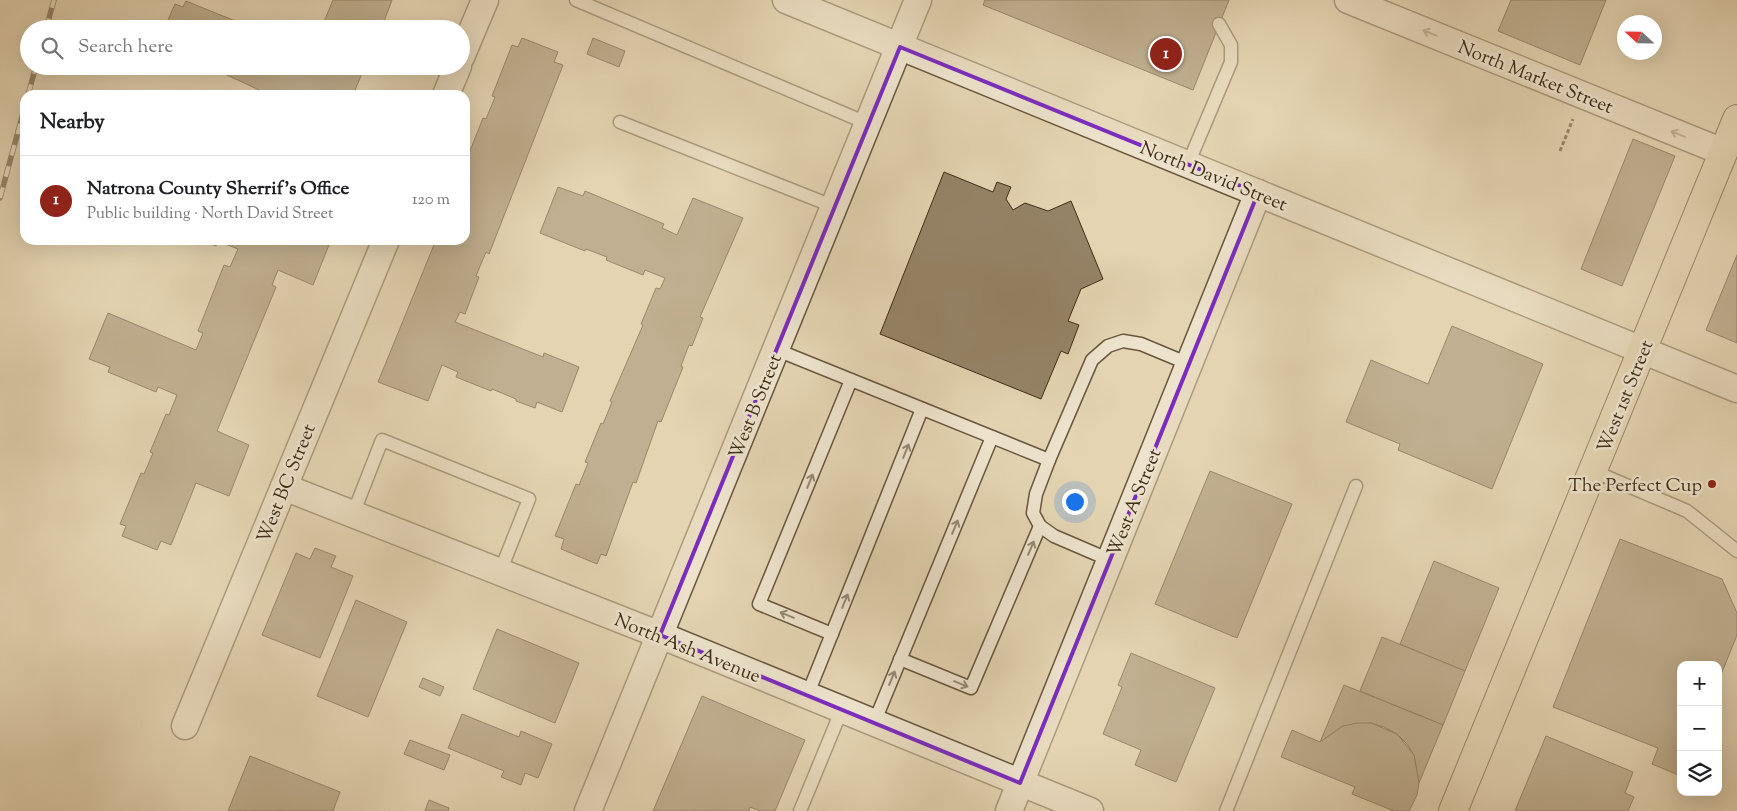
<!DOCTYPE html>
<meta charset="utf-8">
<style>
:root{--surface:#fff;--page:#f2f2f2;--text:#202124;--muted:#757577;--line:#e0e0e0;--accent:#8f2418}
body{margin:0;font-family:"Sorts Mill Goudy",serif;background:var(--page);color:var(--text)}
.controls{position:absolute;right:15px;bottom:15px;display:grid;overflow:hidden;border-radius:10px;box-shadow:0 5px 20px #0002}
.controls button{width:45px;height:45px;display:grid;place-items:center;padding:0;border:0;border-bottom:1px solid var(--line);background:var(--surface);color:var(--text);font:25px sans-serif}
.compass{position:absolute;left:1617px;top:15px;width:45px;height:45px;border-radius:50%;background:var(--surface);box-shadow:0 5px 20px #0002;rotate:292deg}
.you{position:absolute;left:1074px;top:501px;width:18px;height:18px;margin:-12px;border:4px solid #fff;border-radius:50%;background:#1a73e8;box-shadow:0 0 0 8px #1a73e833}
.badge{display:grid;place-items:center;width:32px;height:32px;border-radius:50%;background:var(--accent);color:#fff;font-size:16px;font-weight:700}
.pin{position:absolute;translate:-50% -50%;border:2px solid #fff;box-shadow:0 1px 5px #0006}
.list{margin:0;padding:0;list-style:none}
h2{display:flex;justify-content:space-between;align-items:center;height:65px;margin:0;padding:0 20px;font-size:21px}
h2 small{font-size:16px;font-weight:400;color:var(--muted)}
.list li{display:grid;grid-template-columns:32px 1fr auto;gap:15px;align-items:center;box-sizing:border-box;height:90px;padding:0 20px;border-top:1px solid var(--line)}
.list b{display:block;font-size:19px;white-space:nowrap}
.list p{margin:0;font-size:16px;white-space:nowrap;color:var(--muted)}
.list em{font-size:16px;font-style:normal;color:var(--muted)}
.icon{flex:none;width:28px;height:28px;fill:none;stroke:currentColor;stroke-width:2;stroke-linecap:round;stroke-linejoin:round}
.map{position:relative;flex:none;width:1737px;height:811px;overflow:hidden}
.search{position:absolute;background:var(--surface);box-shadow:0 5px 20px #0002;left:20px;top:20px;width:450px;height:55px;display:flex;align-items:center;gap:12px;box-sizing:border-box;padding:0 18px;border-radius:28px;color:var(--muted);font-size:19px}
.panel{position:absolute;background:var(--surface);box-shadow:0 5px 20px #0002;left:20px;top:90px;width:450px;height:155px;border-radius:15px}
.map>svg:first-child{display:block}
</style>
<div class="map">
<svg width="1737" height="811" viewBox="0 0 1737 811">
<rect width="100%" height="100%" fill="#e4d4b2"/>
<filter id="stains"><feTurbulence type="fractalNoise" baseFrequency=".004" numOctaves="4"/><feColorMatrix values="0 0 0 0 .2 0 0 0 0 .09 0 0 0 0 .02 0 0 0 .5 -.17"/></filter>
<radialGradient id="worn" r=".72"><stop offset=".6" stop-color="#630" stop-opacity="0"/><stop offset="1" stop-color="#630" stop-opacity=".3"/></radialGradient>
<g fill="#958367" stroke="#3f2c16">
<path d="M 333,0 L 392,0 L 381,29 L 321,29 Z"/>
<path d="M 985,0 L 1229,0 L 1193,90 L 983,5 Z"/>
<path d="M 1511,0 L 1606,0 L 1580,65 L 1498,31 Z"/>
<path d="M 186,1 L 255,29 L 164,29 L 175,4 L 183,7 Z"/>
<path d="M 522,38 L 558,52 L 554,62 L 563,65 L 489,254 L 486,252 L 476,276 L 479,277 L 465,314 L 460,312 L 455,322 L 543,357 L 544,353 L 579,367 L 562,412 L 537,402 L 535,408 L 516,401 L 516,399 L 492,389 L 491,391 L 456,377 L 458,372 L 442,365 L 428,401 L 378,382 L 436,240 L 465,240 L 465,171 L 470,157 L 468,156 L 483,118 L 486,119 L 495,97 L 492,96 L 512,45 L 518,47 Z"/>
<path d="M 593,38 L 625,51 L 619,67 L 587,54 Z"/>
<path d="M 199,66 L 365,66 L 353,95 L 285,95 L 277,92 L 276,95 L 270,95 L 216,70 L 215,73 Z"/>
<path d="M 1633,139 L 1675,156 L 1622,286 L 1581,269 Z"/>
<path d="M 944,172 L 993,192 L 997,182 L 1011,187 L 1006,199 L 1013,210 L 1025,203 L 1048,211 L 1071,201 L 1103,279 L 1081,289 L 1068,321 L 1079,325 L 1068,354 L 1061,351 L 1041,399 L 880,334 Z"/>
<path d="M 558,187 L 583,196 L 585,191 L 664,224 L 662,228 L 677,235 L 693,198 L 743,218 L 700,317 L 703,318 L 692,346 L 689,345 L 681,366 L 683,367 L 661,422 L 658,421 L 636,483 L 633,482 L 606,556 L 601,554 L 597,564 L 561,549 L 564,539 L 555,536 L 576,484 L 579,485 L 588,463 L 585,462 L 601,423 L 603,424 L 612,402 L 610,401 L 643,325 L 641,324 L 656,288 L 660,289 L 665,278 L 645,270 L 643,275 L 606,260 L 607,257 L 586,249 L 585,251 L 540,233 Z"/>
<path d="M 201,240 L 331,240 L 313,285 L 278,270 L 272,285 L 276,287 L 217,431 L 249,445 L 229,496 L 196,483 L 171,545 L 161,541 L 157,550 L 122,536 L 126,526 L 120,524 L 141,473 L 144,474 L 153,453 L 150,452 L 166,414 L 169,415 L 177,395 L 158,387 L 156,392 L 108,372 L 110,367 L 89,359 L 108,313 L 196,350 L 203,333 L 198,331 L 224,265 L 230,267 L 238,249 L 218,241 L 216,246 Z"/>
<path d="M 1737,255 L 1737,343 L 1706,330 Z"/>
<path d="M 1452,326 L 1543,364 L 1492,489 L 1398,450 L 1400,444 L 1346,422 L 1371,360 L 1428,384 Z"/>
<path d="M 1210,471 L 1292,504 L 1237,638 L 1155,604 Z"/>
<path d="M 1620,539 L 1722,579 L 1737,613 L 1737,635 L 1718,682 L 1718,665 L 1681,665 L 1681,776 L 1652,764 L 1658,748 L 1553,707 Z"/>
<path d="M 315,548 L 336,556 L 331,567 L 353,576 L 320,658 L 262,635 L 296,553 L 310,559 Z"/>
<path d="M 1434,561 L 1499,588 L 1465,671 L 1400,644 Z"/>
<path d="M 356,600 L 407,622 L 368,717 L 317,696 Z"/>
<path d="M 497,629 L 579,663 L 555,723 L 473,689 Z"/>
<path d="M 1382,637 L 1465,671 L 1443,725 L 1360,691 Z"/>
<path d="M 1131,653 L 1215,688 L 1176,782 L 1135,765 L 1141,750 L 1103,734 L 1122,687 L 1118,685 Z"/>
<path d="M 423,678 L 444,687 L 440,696 L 419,687 Z"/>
<path d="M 1344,685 L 1443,725 L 1419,783 L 1414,755 L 1407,744 L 1397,734 L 1384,727 L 1371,723 L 1343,726 L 1320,742 Z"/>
<path d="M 702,696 L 805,740 L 775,811 L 760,811 L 750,807 L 749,811 L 653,811 Z"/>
<path d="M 462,714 L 519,737 L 521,731 L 552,744 L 538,778 L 525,773 L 521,785 L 501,777 L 504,771 L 448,748 Z"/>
<path d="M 1357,723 L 1371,723 L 1397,734 L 1414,755 L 1419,783 L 1417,795 L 1409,811 L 1394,811 L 1352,794 L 1355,787 L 1281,757 L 1292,730 L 1320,742 L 1343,726 Z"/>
<path d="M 1546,736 L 1633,772 L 1625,793 L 1634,797 L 1628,811 L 1515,811 Z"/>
<path d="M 410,740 L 450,755 L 444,770 L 404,754 Z"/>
<path d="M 250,756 L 340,792 L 333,811 L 228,811 Z"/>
<path d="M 429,800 L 449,808 L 448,811 L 425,811 Z"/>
</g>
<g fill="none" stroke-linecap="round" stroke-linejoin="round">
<defs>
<g id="lane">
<path d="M 576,0 L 869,124"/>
<path d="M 620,122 L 835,207"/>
<path d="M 1188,164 L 1231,62 L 1231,45 L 1219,24"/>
<path d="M 777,350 L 1049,460"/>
<path d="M 1593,471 L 1687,511 L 1737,551"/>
<path d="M 353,514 L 382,440 L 529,499 L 500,572"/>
<path d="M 1110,560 L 1054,536 L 1040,526 L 1033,513 L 1036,494 L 1049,460 L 1092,360 L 1108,346 L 1123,341 L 1141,344 L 1189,364"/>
<path d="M 832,634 L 759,604 L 851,380"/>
<path d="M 900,659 L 971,688 L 1040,526"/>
<path d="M 807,696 L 922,409"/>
<path d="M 874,723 L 992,437"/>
<path d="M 800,811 L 842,709"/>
<path d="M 1226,811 L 1356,486"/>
</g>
<g id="street">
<path d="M 786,0 L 1737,389"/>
<path d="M 1348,0 L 1723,152"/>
<path d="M 461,57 L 485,0"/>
<path d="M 446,95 L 458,66"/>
<path d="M 284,487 L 660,635 L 1090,811"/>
<path d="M 185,726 L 386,240"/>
<path d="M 588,811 L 918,0"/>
<path d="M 1009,811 L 1258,193"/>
</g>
<path id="primary" d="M 1453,811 L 1737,119"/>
</defs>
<use href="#lane" stroke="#68563d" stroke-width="15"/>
<use href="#street" stroke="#68563d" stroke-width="29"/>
<use href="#primary" stroke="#3f2c16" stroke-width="30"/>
<path stroke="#3f2c16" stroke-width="3" stroke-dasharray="4 2.5" stroke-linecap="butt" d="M 1560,151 L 1573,119"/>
<use href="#lane" stroke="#ede3cd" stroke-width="12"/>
<use href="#street" stroke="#ede3cd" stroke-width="26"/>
<use href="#primary" stroke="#e4d4b2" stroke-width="28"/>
<defs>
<g id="rail">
<path d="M 46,29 L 54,0"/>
<path d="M 28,95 L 36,66"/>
<path d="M 0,198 L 25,106"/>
</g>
</defs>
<use href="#rail" stroke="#3f2c16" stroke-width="5.5"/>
<use href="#rail" stroke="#ede3cd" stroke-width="4" stroke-dasharray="11" stroke-linecap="butt"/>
</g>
<defs><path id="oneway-shaft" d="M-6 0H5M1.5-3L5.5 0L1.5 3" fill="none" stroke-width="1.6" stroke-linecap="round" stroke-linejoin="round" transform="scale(1.25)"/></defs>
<g stroke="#968872">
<use href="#oneway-shaft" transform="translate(1430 33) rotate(-158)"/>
<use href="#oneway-shaft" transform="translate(1678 134) rotate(-158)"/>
<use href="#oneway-shaft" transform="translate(906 451) rotate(-68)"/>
<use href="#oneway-shaft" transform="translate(810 481) rotate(-68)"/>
<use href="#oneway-shaft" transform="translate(955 527) rotate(-67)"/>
<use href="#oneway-shaft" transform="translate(1031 548) rotate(-67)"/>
<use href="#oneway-shaft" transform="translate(845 601) rotate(-68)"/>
<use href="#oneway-shaft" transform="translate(787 615) rotate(-158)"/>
<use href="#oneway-shaft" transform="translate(892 678) rotate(-68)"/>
<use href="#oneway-shaft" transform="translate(961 684) rotate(22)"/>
</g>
<path d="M0 0H1737V811H0ZM 900,47 L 1258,193 L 1020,783 L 660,635 Z" fill="#e4d4b2" fill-opacity=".55" fill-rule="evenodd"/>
<path fill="none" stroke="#7b2cbf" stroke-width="4" stroke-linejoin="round" d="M 900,47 L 1258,193 L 1020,783 L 660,635 Z"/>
<circle fill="#8f2418" stroke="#ede3cd" stroke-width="2" cx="1712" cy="484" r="5"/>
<g text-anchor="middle" stroke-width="5" stroke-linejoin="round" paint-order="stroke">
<g font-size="19" fill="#3f2c16" stroke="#ede3cd">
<text transform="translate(1536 76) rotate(22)" y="7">North Market Street</text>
<text transform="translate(1214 175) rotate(22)" y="7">North David Street</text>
<text transform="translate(1624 396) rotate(-68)" y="7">West 1st Street</text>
<text transform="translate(754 406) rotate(-68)" y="7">West B Street</text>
<text transform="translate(285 483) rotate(-68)" y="7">West BC Street</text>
<text transform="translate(1133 502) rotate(-68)" y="7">West A Street</text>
<text transform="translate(688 647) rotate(22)" y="7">North Ash Avenue</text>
</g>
<g font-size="19" fill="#3f2c16" stroke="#ede3cd" text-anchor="end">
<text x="1702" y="491">The Perfect Cup</text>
</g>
</g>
<rect width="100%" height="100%" filter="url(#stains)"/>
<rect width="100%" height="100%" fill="url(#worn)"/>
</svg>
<div class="controls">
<button>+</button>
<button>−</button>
<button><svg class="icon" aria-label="layers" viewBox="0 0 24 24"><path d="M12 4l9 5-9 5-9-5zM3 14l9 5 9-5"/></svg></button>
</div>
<svg class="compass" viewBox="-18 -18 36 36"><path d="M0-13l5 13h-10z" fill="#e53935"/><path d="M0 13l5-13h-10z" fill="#757577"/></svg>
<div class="you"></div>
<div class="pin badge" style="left:1166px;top:54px">1</div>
<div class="search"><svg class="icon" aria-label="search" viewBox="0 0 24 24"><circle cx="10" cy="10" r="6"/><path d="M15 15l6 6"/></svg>Search here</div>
<section class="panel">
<h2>Nearby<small></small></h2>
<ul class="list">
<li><span class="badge">1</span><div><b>Natrona County Sherrif's Office</b><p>Public building · North David Street</p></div><em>120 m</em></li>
</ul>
</section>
</div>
